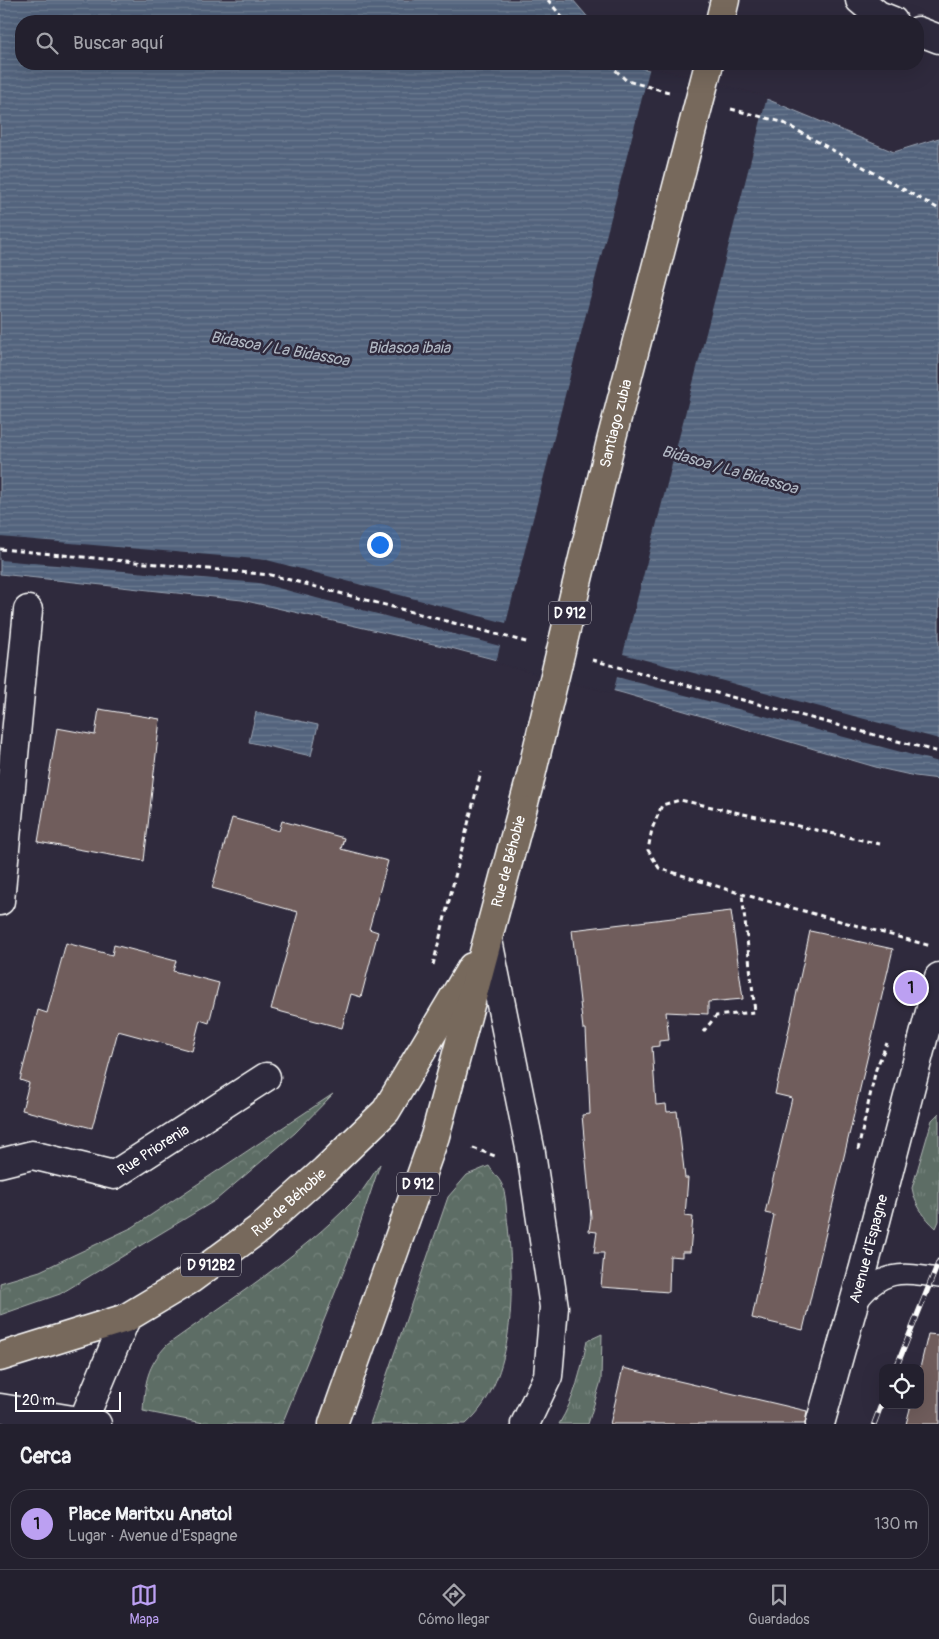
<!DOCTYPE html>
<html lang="es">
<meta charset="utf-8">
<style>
:root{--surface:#23202e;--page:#2b2836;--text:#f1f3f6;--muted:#a3a3aa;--line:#403e4a;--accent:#bca0f2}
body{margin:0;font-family:Pangolin,sans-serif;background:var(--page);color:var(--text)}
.controls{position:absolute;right:15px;bottom:15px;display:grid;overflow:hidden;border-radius:10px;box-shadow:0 5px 20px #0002}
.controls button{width:45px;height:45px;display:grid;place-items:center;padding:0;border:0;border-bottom:1px solid var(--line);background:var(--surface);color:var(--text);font:25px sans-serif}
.scale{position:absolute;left:15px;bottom:12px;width:106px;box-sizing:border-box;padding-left:5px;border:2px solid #fff;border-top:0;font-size:14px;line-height:18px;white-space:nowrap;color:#fff;-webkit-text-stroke:4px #2f2a3d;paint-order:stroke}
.you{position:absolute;left:379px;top:544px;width:18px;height:18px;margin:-12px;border:4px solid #fff;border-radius:50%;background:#1a73e8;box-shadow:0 0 0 8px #1a73e833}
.badge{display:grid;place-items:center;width:32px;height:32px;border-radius:50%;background:var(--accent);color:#111;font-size:16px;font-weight:700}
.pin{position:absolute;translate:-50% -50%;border:2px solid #fff;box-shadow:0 1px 5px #0006}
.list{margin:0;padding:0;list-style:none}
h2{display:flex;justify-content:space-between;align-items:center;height:65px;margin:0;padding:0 20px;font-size:21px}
h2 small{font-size:16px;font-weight:400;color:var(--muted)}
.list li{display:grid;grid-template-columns:32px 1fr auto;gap:15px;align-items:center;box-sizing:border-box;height:70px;margin:0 10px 10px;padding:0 10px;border:1px solid var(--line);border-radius:20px}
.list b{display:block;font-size:19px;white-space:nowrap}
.list p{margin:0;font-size:16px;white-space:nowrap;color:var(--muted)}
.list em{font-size:16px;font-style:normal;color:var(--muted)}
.icon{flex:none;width:28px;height:28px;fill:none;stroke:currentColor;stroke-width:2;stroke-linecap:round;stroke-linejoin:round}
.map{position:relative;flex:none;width:939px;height:1424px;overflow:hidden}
.search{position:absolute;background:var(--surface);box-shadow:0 5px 20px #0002;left:15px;right:15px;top:15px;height:55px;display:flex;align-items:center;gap:12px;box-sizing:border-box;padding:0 18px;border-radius:20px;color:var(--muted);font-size:19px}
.sheet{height:145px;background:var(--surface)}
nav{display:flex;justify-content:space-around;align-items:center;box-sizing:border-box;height:70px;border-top:1px solid var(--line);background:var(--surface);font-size:14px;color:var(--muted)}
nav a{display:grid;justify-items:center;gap:2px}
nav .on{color:var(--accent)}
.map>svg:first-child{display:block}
</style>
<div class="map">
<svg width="939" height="1424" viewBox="0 0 939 1424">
<defs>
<pattern id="grass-tufts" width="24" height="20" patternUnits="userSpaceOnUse" patternTransform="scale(1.25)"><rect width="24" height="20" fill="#5d6d65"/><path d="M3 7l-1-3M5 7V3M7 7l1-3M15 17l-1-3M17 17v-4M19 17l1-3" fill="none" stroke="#75837c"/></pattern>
<pattern id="park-crowns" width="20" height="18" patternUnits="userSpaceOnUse" patternTransform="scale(1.25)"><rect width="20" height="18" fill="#5d6d65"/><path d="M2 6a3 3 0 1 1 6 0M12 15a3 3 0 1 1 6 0" fill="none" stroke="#75837c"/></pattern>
<pattern id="water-rules" width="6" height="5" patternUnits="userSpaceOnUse" patternTransform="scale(1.25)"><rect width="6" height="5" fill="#53647d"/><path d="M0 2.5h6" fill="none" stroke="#6d7b90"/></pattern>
</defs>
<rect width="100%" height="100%" fill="#2f2a3d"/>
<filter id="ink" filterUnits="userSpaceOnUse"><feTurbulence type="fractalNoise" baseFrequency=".02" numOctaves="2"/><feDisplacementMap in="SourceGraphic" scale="10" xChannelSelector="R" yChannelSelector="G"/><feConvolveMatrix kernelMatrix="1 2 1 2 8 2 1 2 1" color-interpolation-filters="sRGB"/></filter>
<g filter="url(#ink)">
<g fill="url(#grass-tufts)" stroke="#aeb6b2">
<path d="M 939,1113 L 939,1221 L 936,1228 C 924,1217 915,1205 912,1188 L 932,1120 Z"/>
<path d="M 602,1334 L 601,1381 L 588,1424 L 559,1424 C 575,1398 581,1370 587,1341 Z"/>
</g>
<g fill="url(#park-crowns)" stroke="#aeb6b2">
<path d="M 333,1094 L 295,1133 L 216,1200 L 60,1294 L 0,1315 L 0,1283 L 40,1271 L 133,1227 Z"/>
<path d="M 380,1164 L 347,1263 L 282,1424 L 208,1424 L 143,1411 C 145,1382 147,1366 167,1345 C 231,1299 300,1256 355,1199 C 365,1189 372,1175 380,1164 Z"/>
<path d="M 489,1166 C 493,1173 502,1181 503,1188 C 507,1200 506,1214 508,1226 C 514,1288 517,1379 466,1424 L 370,1424 L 448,1197 L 467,1175 Z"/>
</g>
<g fill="url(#water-rules)" stroke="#98a2b1">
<path d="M 0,0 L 573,0 L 591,21 L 21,21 L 21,64 L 636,64 L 641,68 L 769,100 L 894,152 L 939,138 L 939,779 L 915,776 L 879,768 L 623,693 L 451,648 L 242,600 L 0,574 Z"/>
<path d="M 256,712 L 318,725 L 311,756 L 249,742 Z"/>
</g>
<path fill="#2f2a3d" d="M 650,67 L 767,97 L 623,654 L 939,739 L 939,762 L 617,677 L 613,693 L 496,663 L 500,646 L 259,583 L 0,560 L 0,537 L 267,560 L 506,623 Z"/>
<g fill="#6f5d5c" stroke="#fff">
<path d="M 99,709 L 160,719 L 144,861 L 38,842 L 57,728 L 95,735 Z"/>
<path d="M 232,818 L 279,831 L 282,821 L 344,838 L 341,849 L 388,861 L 369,929 L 378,932 L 361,997 L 351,994 L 342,1028 L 271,1009 L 298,912 L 212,888 Z"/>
<path d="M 731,911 L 743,999 L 708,1002 L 708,1014 L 666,1012 L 669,1040 L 659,1041 L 659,1046 L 652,1047 L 656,1105 L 666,1104 L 667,1112 L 677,1111 L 685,1178 L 688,1178 L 685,1216 L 693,1217 L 690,1252 L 682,1252 L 682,1257 L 670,1256 L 669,1292 L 601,1287 L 604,1253 L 594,1253 L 597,1232 L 589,1231 L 591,1217 L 582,1115 L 590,1114 L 589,1090 L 586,1029 L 583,1029 L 572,930 Z"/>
<path d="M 810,931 L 893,949 L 803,1330 L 752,1318 L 774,1215 L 765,1213 L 792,1098 L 775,1094 Z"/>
<path d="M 66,943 L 112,955 L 114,945 L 176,961 L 173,971 L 219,983 L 209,1023 L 200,1020 L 192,1051 L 118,1031 L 92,1128 L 22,1110 L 29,1083 L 20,1080 L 38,1010 L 47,1013 Z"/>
<path d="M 928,1334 L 939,1335 L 939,1424 L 906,1424 L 911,1405 L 920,1405 L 920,1368 Z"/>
<path d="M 623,1368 L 807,1411 L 805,1424 L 610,1424 Z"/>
</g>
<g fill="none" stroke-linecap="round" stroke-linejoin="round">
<defs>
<path id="lane" d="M 856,1304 C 881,1269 901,1272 939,1278"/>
<g id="street">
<path d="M 860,0 L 878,15 L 893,21"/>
<path d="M 918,31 L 939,39"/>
<path d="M 0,901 L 28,610"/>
<path id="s1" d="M 0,1163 L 32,1155 L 114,1175 L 266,1077"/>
<path id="s2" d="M 820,1424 L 864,1267 L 939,977"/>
</g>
<g id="secondary">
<path d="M 488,940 L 531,1153 L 554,1307 L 548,1376 L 525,1424"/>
<path d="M 0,1408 L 97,1424"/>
<path d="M 83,1421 L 126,1318"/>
</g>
<g id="primary">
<path d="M 720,21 L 725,0"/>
<path id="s3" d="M 0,1357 L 126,1318 L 191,1279 L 259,1229 L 325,1170 L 386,1111 L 472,967"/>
<path id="s4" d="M 333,1424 L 435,1136 L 529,784"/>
</g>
</defs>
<use href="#lane" stroke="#fff" stroke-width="22"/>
<use href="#street" stroke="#fff" stroke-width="31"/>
<use href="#secondary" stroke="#fff" stroke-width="31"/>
<use href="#primary" stroke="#fff" stroke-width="31"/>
<g stroke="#fff" stroke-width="3" stroke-dasharray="5 4" stroke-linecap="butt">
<path d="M 548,0 L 565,21"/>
<path d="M 609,64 L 627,81 L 669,92"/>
<path d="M 731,109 L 782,122 L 939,209"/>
<path d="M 0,549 L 271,575 L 530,643"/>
<path d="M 592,660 L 939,752"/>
<path d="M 880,844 L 680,800 L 662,805 L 652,829 L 648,850 L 659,868 L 742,894 L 931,946"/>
<path d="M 433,965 L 481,772"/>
<path d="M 703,1032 L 716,1016 L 755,1012 L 742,894"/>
<path d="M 473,1148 L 498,1157"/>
<path d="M 858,1150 L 876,1069 L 887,1043"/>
</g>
<use href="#lane" stroke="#2f2a3d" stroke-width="19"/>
<use href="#street" stroke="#2f2a3d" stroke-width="28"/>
<use href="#secondary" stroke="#2f2a3d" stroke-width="28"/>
<use href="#primary" stroke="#77695c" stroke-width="28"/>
<defs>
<g id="rail">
<path d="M 896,1368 L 939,1261"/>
<path d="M 874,1424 L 883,1400"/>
</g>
</defs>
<use href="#rail" stroke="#fff" stroke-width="5.5"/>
<use href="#rail" stroke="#2f2a3d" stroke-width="4" stroke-dasharray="11" stroke-linecap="butt"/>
<defs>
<g id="primary-bridge">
<path id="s5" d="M 529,784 L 611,441 L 709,64"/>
</g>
</defs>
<use href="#primary-bridge" stroke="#fff" stroke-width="31" stroke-linecap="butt"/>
<use href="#primary-bridge" stroke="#77695c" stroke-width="28"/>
</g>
</g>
<g text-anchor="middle" stroke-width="5" stroke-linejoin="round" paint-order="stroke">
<g fill="#2f2a3d" stroke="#c1bfc5" stroke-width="1">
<rect x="549" y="601.5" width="42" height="23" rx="4"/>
<rect x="397" y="1172.5" width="42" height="23" rx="4"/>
<rect x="181" y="1253.5" width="60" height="23" rx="4"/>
</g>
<g font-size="14" font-weight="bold" fill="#fff">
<text x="570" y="618">D 912</text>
<text x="418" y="1189">D 912</text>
<text x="211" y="1270">D 912B2</text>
</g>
<g font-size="15" fill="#fff" stroke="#2f2a3d">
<text dy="5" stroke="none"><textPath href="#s5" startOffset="371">Santiago zubia</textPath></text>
<text dy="5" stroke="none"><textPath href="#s4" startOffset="590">Rue de Béhobie</textPath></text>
<text dy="5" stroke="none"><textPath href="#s1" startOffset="164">Rue Priorenia</textPath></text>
<text dy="5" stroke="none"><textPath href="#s3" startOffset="332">Rue de Béhobie</textPath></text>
<text dy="5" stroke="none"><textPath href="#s2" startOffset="182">Avenue d'Espagne</textPath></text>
</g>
<g font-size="16" font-style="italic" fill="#b2b9c4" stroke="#2f2a3d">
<text x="409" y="353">Bidasoa ibaia</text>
<text transform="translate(280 348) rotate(10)" y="6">Bidasoa / La Bidassoa</text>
<text transform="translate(730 469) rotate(16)" y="6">Bidasoa / La Bidassoa</text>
</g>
</g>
</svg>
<div class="controls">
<button><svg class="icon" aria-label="locate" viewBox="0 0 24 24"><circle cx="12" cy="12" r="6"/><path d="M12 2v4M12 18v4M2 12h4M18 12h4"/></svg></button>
</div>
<div class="scale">20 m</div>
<div class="you"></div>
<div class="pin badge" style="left:911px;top:988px">1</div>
<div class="search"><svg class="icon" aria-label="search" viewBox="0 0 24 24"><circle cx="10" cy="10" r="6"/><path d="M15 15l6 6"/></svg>Buscar aquí</div>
</div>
<section class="sheet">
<h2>Cerca<small></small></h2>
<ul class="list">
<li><span class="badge">1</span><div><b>Place Maritxu Anatol</b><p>Lugar · Avenue d'Espagne</p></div><em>130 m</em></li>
</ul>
</section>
<nav>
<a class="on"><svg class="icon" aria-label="map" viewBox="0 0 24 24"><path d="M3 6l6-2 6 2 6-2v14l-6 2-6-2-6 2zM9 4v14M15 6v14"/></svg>Mapa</a>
<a><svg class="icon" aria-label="directions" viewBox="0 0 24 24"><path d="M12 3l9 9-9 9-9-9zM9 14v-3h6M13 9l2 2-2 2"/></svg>Cómo llegar</a>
<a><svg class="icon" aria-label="saved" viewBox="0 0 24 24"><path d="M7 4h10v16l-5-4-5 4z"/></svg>Guardados</a>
</nav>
